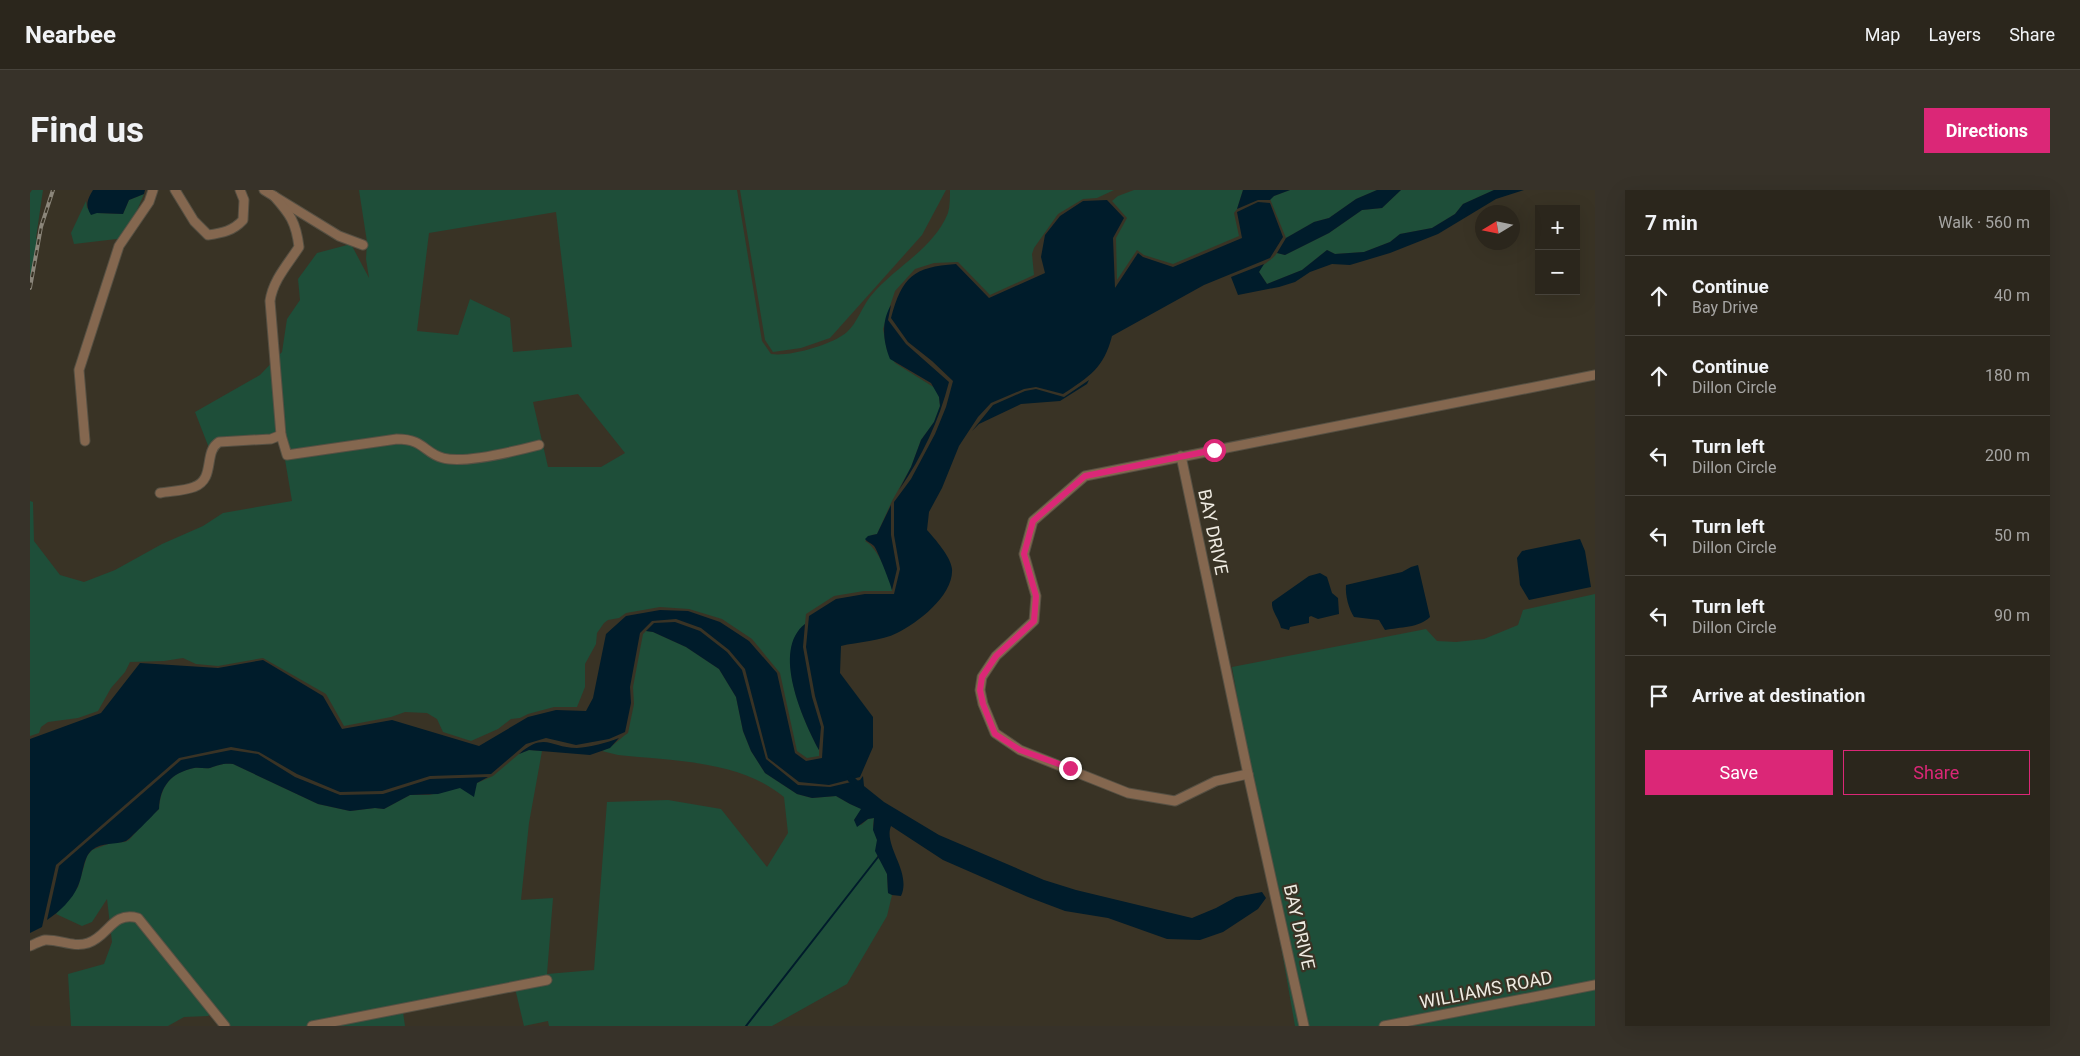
<!DOCTYPE html>
<meta charset="utf-8">
<style>
:root{--surface:#2b261c;--page:#373229;--text:#f1f3f6;--muted:#a6a5a3;--line:#47433b;--accent:#db2777}
body{margin:0;font-family:Roboto,sans-serif;background:var(--page);color:var(--text)}
.controls{position:absolute;right:15px;top:15px;display:grid;overflow:hidden;border-radius:0px;box-shadow:0 5px 20px #0002}
.controls button{width:45px;height:45px;display:grid;place-items:center;padding:0;border:0;border-bottom:1px solid var(--line);background:var(--surface);color:var(--text);font:25px sans-serif}
.compass{position:absolute;left:1445px;top:15px;width:45px;height:45px;border-radius:50%;background:var(--surface);box-shadow:0 5px 20px #0002;rotate:260deg}
.stop{position:absolute;width:15px;height:15px;margin:-11px;border:4px solid #db2777;border-radius:50%;background:#fff}
.stop.end{background:#db2777;border-color:#fff;box-shadow:0 1px 5px #0008}
.list{margin:0;padding:0;list-style:none}
h2{display:flex;justify-content:space-between;align-items:center;height:65px;margin:0;padding:0 20px;font-size:21px}
h2 small{font-size:16px;font-weight:400;color:var(--muted)}
.list li{display:grid;grid-template-columns:32px 1fr auto;gap:15px;align-items:center;box-sizing:border-box;height:80px;padding:0 20px;border-top:1px solid var(--line)}
.list b{display:block;font-size:19px;white-space:nowrap}
.list p{margin:0;font-size:16px;white-space:nowrap;color:var(--muted)}
.list em{font-size:16px;font-style:normal;color:var(--muted)}
.actions{display:flex;gap:10px;padding:15px 20px}
.actions a{flex:1;padding:11px 0;border:1px solid var(--accent);border-radius:0px;text-align:center;font-size:18px;color:var(--accent)}
.actions .main{background:var(--accent);color:#fff}
.icon{flex:none;width:28px;height:28px;fill:none;stroke:currentColor;stroke-width:2;stroke-linecap:round;stroke-linejoin:round}
.map{position:relative;flex:none;width:1565px;height:836px;overflow:hidden;border-radius:0px}
header{display:flex;align-items:center;gap:30px;box-sizing:border-box;height:70px;padding:0 25px;background:var(--surface);border-bottom:1px solid var(--line)}
header strong{font-size:24px}
nav{display:flex;gap:28px;margin-inline-start:auto;font-size:18px}
.intro{display:flex;align-items:center;justify-content:space-between;box-sizing:border-box;height:120px;padding:0 30px}
h1{margin:0;font-size:35px}
.button{padding:12px 22px;border-radius:0px;background:var(--accent);color:#fff;font-size:18px;font-weight:700}
main{display:flex;gap:30px;padding:0 30px}
aside{flex:1;background:var(--surface);border-radius:0px;box-shadow:0 5px 20px #0002}
.map>svg:first-child{display:block}
</style>
<header>
<strong>Nearbee</strong>
<nav><a>Map</a><a>Layers</a><a>Share</a></nav>
</header>
<div class="intro"><h1>Find us</h1><a class="button">Directions</a></div>
<main>
<div class="map">
<svg width="1565" height="836" viewBox="0 0 1565 836">
<rect width="100%" height="100%" fill="#393325"/>
<g fill="#1e4e39" fill-rule="evenodd">
<path d="M 2,0 L 13,0 L 6,48 L 7,49 L 0,101 L 0,3 Z"/>
<path d="M 329,0 L 707,0 L 732,151 L 741,164 C 759,167 802,155 817,142 C 827,133 832,117 840,107 C 864,77 903,60 918,23 C 920,16 920,7 920,0 L 1084,0 L 1067,8 L 1053,9 L 1028,24 L 1004,58 L 1002,64 L 1004,85 L 960,105 L 928,72 L 904,73 L 885,79 L 865,101 L 860,116 L 853,139 L 857,160 L 865,173 L 905,198 L 909,207 L 910,216 L 904,232 L 891,250 L 881,277 L 862,311 L 847,344 L 842,345 L 835,351 C 847,357 861,388 862,401 L 834,401 L 804,406 L 776,424 L 775,434 C 742,461 773,530 789,560 L 789,566 L 777,568 L 767,561 L 750,483 L 722,449 L 692,429 L 659,419 L 630,417 L 596,423 L 589,428 L 578,430 L 574,433 L 567,443 L 566,454 L 555,474 L 555,497 L 547,517 L 524,517 L 498,524 L 490,528 L 481,529 L 468,539 L 441,551 L 413,542 L 407,529 L 397,523 L 375,522 L 361,527 L 314,536 L 296,504 L 233,468 L 188,476 L 166,474 L 153,468 L 134,471 L 100,472 L 95,482 L 81,498 L 68,521 L 48,528 L 18,532 L 11,537 L 9,543 L 0,546 L 0,311 L 3,312 L 4,351 L 30,385 L 54,392 L 85,380 L 132,354 L 173,336 L 193,323 L 262,311 L 252,252 L 207,249 L 179,258 L 165,222 L 230,185 L 252,162 L 257,129 L 270,110 L 268,89 L 287,63 L 321,54 L 339,88 L 336,69 L 337,52 ZM 526,22 L 542,157 L 483,162 L 480,128 L 440,109 L 428,145 L 387,141 L 399,43 ZM 548,204 L 595,263 L 571,277 L 518,277 L 503,212 Z"/>
<path d="M 710,0 L 916,0 L 892,45 L 800,148 L 771,158 L 743,162 L 735,150 Z"/>
<path d="M 1104,0 L 1213,0 L 1207,19 L 1204,23 L 1209,46 L 1143,74 L 1114,65 L 1107,60 L 1087,90 L 1086,48 L 1097,28 L 1082,11 L 1088,6 Z"/>
<path d="M 1260,0 L 1347,0 L 1326,9 L 1299,28 L 1284,32 L 1256,48 L 1240,9 L 1244,6 Z"/>
<path d="M 1371,0 L 1464,0 L 1433,14 L 1425,24 L 1402,38 L 1370,44 L 1360,52 L 1334,62 L 1305,64 L 1297,60 L 1272,80 L 1237,94 L 1229,82 C 1233,72 1241,72 1247,63 L 1255,65 L 1299,43 L 1332,20 L 1352,18 Z"/>
<path d="M 114,4 L 95,48 L 44,54 L 41,43 L 56,11 L 57,18 L 67,23 L 93,24 L 99,10 Z"/>
<path d="M 1565,404 L 1565,836 L 1265,836 L 1202,477 L 1396,439 L 1407,451 L 1426,452 L 1454,449 L 1488,435 L 1493,420 Z"/>
<path d="M 616,441 L 623,442 L 656,457 L 689,479 L 706,507 L 713,541 L 721,561 L 735,583 L 767,604 L 782,608 L 806,606 L 820,614 L 832,619 L 824,630 L 831,635 L 838,629 L 844,628 L 843,636 L 847,650 L 847,667 L 852,672 L 857,684 L 858,703 L 862,705 L 857,726 L 817,794 L 742,836 L 519,836 L 518,831 L 494,836 L 484,794 L 373,822 L 375,836 L 197,836 L 185,820 L 178,826 L 154,827 L 138,836 L 41,836 L 38,784 L 74,774 L 82,752 L 77,709 L 62,732 L 52,736 L 26,724 L 48,697 L 57,666 L 62,660 L 81,653 L 95,652 L 99,650 L 114,633 L 129,619 C 131,596 140,583 164,578 C 169,577 175,579 180,578 C 189,575 193,573 203,574 L 288,614 L 320,621 L 345,618 L 354,619 L 380,605 L 399,605 L 447,593 L 463,586 L 489,564 L 499,560 L 512,561 L 499,633 L 491,710 L 523,708 L 517,784 L 564,780 L 577,612 L 638,610 L 691,619 L 737,677 L 758,643 L 754,607 C 709,570 643,571 588,565 L 572,561 C 583,557 589,549 598,543 L 604,514 L 603,497 L 613,444 Z"/>
</g>
<g fill="#001c2b">
<path d="M 63,0 L 115,0 L 114,4 L 99,10 L 93,24 L 67,23 L 61,25 C 55,15 57,10 63,0 Z"/>
<path d="M 1213,0 L 1260,0 L 1244,6 L 1240,10 L 1228,10 L 1207,19 Z"/>
<path d="M 1347,0 L 1371,0 L 1352,18 L 1332,20 L 1299,43 L 1255,65 L 1247,63 L 1256,48 L 1284,32 L 1299,28 L 1326,9 Z"/>
<path d="M 1464,0 L 1494,0 L 1466,9 L 1408,44 L 1360,63 L 1320,75 L 1302,74 L 1280,82 L 1265,92 L 1249,97 L 1208,105 L 1201,87 L 1234,74 L 1229,82 L 1237,94 L 1272,80 L 1297,60 L 1305,64 L 1334,62 L 1360,52 L 1370,44 L 1402,38 L 1425,24 L 1433,14 Z"/>
<path d="M 1077,10 L 1094,28 L 1083,48 L 1085,98 L 1108,63 L 1113,67 L 1143,77 L 1212,48 L 1207,22 L 1228,12 L 1240,13 L 1253,47 L 1240,68 L 1174,95 L 1082,146 C 1074,178 1059,187 1033,204 L 1006,197 L 994,199 L 961,213 L 948,227 L 929,256 L 912,298 L 899,322 L 897,340 C 905,349 921,367 922,379 C 924,405 888,433 867,443 C 852,451 827,452 811,456 L 810,483 L 843,527 L 843,557 L 830,587 L 799,595 L 769,592 L 738,568 L 715,479 L 699,460 L 671,438 L 646,429 L 622,431 L 610,443 L 600,497 L 601,513 L 595,542 L 579,549 L 546,555 L 516,548 L 496,554 L 461,584 L 400,586 L 352,601 L 310,602 L 267,584 L 229,562 L 201,557 L 149,568 L 26,675 L 12,737 L 0,743 L 0,549 L 71,523 L 110,473 L 188,478 L 233,470 L 293,506 L 312,539 L 362,530 L 449,556 L 498,527 L 526,520 L 556,521 L 563,508 L 576,444 L 596,426 L 630,420 L 658,421 L 690,432 L 719,451 L 747,483 L 765,563 L 776,571 L 792,568 L 794,537 L 785,506 L 776,457 L 779,426 L 806,409 L 835,404 L 864,404 L 870,379 L 864,345 L 864,312 L 881,289 L 905,244 L 916,217 L 923,191 L 902,171 L 878,152 L 861,128 C 872,87 883,77 926,74 L 959,108 L 1015,83 L 1011,67 L 1015,45 L 1030,26 L 1053,11 Z"/>
<path d="M 861,115 L 858,130 L 876,154 L 919,192 C 909,231 892,267 869,300 L 881,277 L 891,250 L 904,232 L 910,216 L 909,207 L 901,193 L 860,169 C 853,151 851,132 861,115 Z"/>
<path d="M 1059,190 L 1057,194 L 1030,211 L 991,214 L 949,234 L 942,241 L 963,215 L 995,201 L 1006,199 L 1034,207 Z"/>
<path d="M 861,315 L 861,345 L 867,379 L 862,400 C 861,395 847,359 844,356 C 841,353 837,352 835,349 L 838,346 L 847,344 Z"/>
<path d="M 1550,349 L 1555,361 L 1561,397 L 1499,410 L 1490,395 L 1487,368 L 1492,361 Z"/>
<path d="M 1388,375 L 1400,427 C 1389,438 1370,437 1355,440 L 1349,430 L 1324,427 C 1319,419 1315,406 1316,395 L 1372,382 L 1381,377 Z"/>
<path d="M 1290,383 L 1297,387 L 1302,403 L 1308,408 L 1309,424 L 1288,429 L 1281,426 L 1279,427 L 1279,433 L 1260,437 L 1259,440 L 1251,438 C 1249,428 1241,421 1242,412 L 1279,386 Z"/>
<path d="M 645,432 L 670,441 L 697,462 L 712,480 L 736,569 L 768,595 L 800,597 L 830,590 L 833,586 L 834,596 L 854,612 L 909,645 L 1014,690 L 1046,700 L 1162,728 L 1186,718 L 1206,707 L 1232,702 L 1236,708 L 1228,719 L 1193,742 L 1170,750 L 1137,749 L 1078,728 L 1035,721 L 998,707 L 913,670 L 861,636 C 853,656 882,682 871,706 L 862,705 L 858,703 L 857,684 L 845,661 L 847,650 L 843,640 L 844,628 L 838,629 L 827,637 L 824,630 L 831,619 L 820,614 L 806,606 L 782,608 L 767,604 L 735,583 L 721,561 L 713,541 L 706,507 L 689,479 L 656,457 L 623,442 L 616,441 L 624,433 Z"/>
<path d="M 775,434 L 773,457 L 782,507 L 791,537 L 789,560 C 773,530 741,460 775,434 Z"/>
<path d="M 589,548 L 580,558 L 560,565 L 499,560 L 489,564 C 515,541 521,558 547,558 C 560,557 577,553 589,548 Z"/>
<path d="M 201,560 L 228,564 L 265,587 L 310,605 L 353,604 L 400,589 L 458,587 L 447,593 L 444,607 L 430,598 L 408,604 L 380,605 L 354,619 L 345,618 L 320,621 L 288,614 L 203,574 C 193,573 189,575 180,578 C 175,579 169,577 164,578 C 141,583 130,596 129,619 C 123,625 99,650 96,651 C 85,655 72,652 62,660 C 53,667 53,686 48,696 C 43,709 29,722 17,730 L 29,676 L 151,570 Z"/>
</g>
<g fill="none" stroke-linecap="round" stroke-linejoin="round">
<path stroke="#001c2b" stroke-width="2" d="M 716,836 L 848,667"/>
<path stroke="#001c2b" stroke-width="7" d="M 821,589 L 830,598"/>
<defs>
<g id="minor">
<path d="M 145,0 L 164,31 L 178,45 C 192,43 203,41 213,30 L 214,10 L 210,0"/>
<path d="M 234,0 L 309,46 L 333,55"/>
<path d="M 244,6 C 260,24 266,32 269,57 C 258,74 243,90 240,111 L 251,245 L 257,265 L 367,249 C 394,249 394,263 413,268 C 434,274 486,261 509,255"/>
<path d="M 55,251 L 49,180 L 89,56 L 119,12 L 123,0"/>
<path d="M 1151,266 L 1218,584 L 1274,836"/>
<path d="M 130,303 C 140,301 154,301 164,297 C 186,289 173,262 189,252 L 241,249 L 251,245"/>
<path d="M 1218,584 L 1186,591 L 1145,611 L 1098,603 L 990,560 L 965,543 L 953,514 L 950,500 L 952,487 L 966,466 L 1004,431 L 1006,406 L 994,364 L 1003,331 L 1055,286 L 1565,185"/>
<path d="M 0,756 C 5,754 10,751 15,750 C 29,749 43,758 58,753 C 79,746 82,721 108,728 L 195,836"/>
<path d="M 282,836 L 517,790"/>
<path d="M 1354,836 L 1565,795"/>
</g>
</defs>
<use href="#minor" stroke="#565043" stroke-width="11"/>
<use href="#minor" stroke="#84674f" stroke-width="9"/>
<defs>
<path id="rail" d="M 0,98 L 11,37 L 23,0"/>
</defs>
<use href="#rail" stroke="#8b867a" stroke-width="4"/>
<use href="#rail" stroke="#393325" stroke-width="2" stroke-dasharray="5.5" stroke-linecap="butt"/>
</g>
<g fill="none" stroke-linecap="round" stroke-linejoin="round">
<path stroke="#db2777" stroke-width="6" d="M 1040,578 L 990,560 L 965,544 L 953,514 L 950,500 L 952,487 L 966,466 L 1004,431 L 1006,406 L 994,364 L 1003,331 L 1055,286 L 1184,260"/>
</g>
<g text-anchor="middle" stroke-width="4.5" stroke-linejoin="round" paint-order="stroke">
<g font-size="18" fill="#efebe2" stroke="#393325">
<text transform="translate(1183 342) rotate(78)" y="6">BAY DRIVE</text>
<text transform="translate(1269 737) rotate(77)" y="6">BAY DRIVE</text>
<text transform="translate(1456 800) rotate(-11)" y="6">WILLIAMS ROAD</text>
</g>
</g>
</svg>
<div class="controls">
<button>+</button>
<button>−</button>
</div>
<svg class="compass" viewBox="-18 -18 36 36"><path d="M0-13l5 13h-10z" fill="#e53935"/><path d="M0 13l5-13h-10z" fill="#a6a5a3"/></svg>
<div class="stop" style="left:1184px;top:260px"></div>
<div class="stop end" style="left:1040px;top:578px"></div>
</div>
<aside>
<h2>7 min<small>Walk · 560 m</small></h2>
<ul class="list">
<li><svg class="icon" aria-label="ahead" viewBox="0 0 24 24"><path d="M12 20V5M6 11l6-6 6 6"/></svg><div><b>Continue</b><p>Bay Drive</p></div><em>40 m</em></li>
<li><svg class="icon" aria-label="ahead" viewBox="0 0 24 24"><path d="M12 20V5M6 11l6-6 6 6"/></svg><div><b>Continue</b><p>Dillon Circle</p></div><em>180 m</em></li>
<li><svg class="icon" aria-label="left" viewBox="0 0 24 24"><path d="M17 20v-9H6M10 6l-5 5 5 5"/></svg><div><b>Turn left</b><p>Dillon Circle</p></div><em>200 m</em></li>
<li><svg class="icon" aria-label="left" viewBox="0 0 24 24"><path d="M17 20v-9H6M10 6l-5 5 5 5"/></svg><div><b>Turn left</b><p>Dillon Circle</p></div><em>50 m</em></li>
<li><svg class="icon" aria-label="left" viewBox="0 0 24 24"><path d="M17 20v-9H6M10 6l-5 5 5 5"/></svg><div><b>Turn left</b><p>Dillon Circle</p></div><em>90 m</em></li>
<li><svg class="icon" aria-label="arrive" viewBox="0 0 24 24"><path d="M6 21V4h12l-3 4 3 4H6"/></svg><div><b>Arrive at destination</b></div></li>
</ul>
<div class="actions"><a class="main">Save</a><a>Share</a></div>
</aside>
</main>
